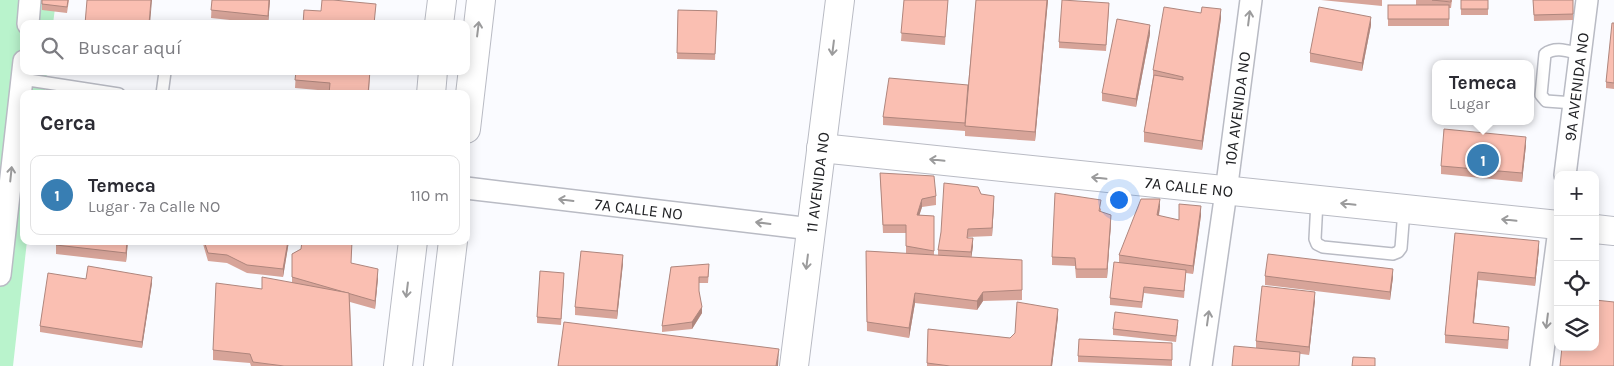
<!DOCTYPE html>
<html lang="es">
<meta charset="utf-8">
<style>
:root{--surface:#fff;--page:#f7f7f7;--text:#2b2b33;--muted:#7c7c81;--line:#e1e1e2;--accent:#387eb3}
body{margin:0;font-family:Karla,sans-serif;background:var(--page);color:var(--text)}
.controls{position:absolute;right:15px;bottom:15px;display:grid;overflow:hidden;border-radius:10px;box-shadow:0 2px 12px #0003}
.controls button{width:45px;height:45px;display:grid;place-items:center;padding:0;border:0;border-bottom:1px solid var(--line);background:var(--surface);color:var(--text);font:25px sans-serif}
.you{position:absolute;left:1118px;top:199px;width:18px;height:18px;margin:-12px;border:4px solid #fff;border-radius:50%;background:#1a73e8;box-shadow:0 0 0 8px #1a73e833}
.badge{display:grid;place-items:center;width:32px;height:32px;border-radius:50%;background:var(--accent);color:#fff;font-size:16px;font-weight:700}
.pin{position:absolute;translate:-50% -50%;border:2px solid #fff;box-shadow:0 1px 5px #0006}
.popup{position:absolute;left:1432px;top:60px;width:102px;height:65px;box-sizing:border-box;display:grid;place-content:center;border-radius:10px;background:var(--surface);filter:drop-shadow(0 1px 4px #0005);font-size:16px;white-space:nowrap;color:var(--muted)}
.popup b{font-size:19px;color:var(--text)}
.popup::after{content:'';position:absolute;left:50%;top:100%;margin-left:-10px;border:10px solid transparent;border-top-color:var(--surface)}
.list{margin:0;padding:0;list-style:none}
h2{display:flex;justify-content:space-between;align-items:center;height:65px;margin:0;padding:0 20px;font-size:21px}
h2 small{font-size:16px;font-weight:400;color:var(--muted)}
.list li{display:grid;grid-template-columns:32px 1fr auto;gap:15px;align-items:center;box-sizing:border-box;height:80px;margin:0 10px 10px;padding:0 10px;border:1px solid var(--line);border-radius:10px}
.list b{display:block;font-size:19px;white-space:nowrap}
.list p{margin:0;font-size:16px;white-space:nowrap;color:var(--muted)}
.list em{font-size:16px;font-style:normal;color:var(--muted)}
.icon{flex:none;width:28px;height:28px;fill:none;stroke:currentColor;stroke-width:2;stroke-linecap:round;stroke-linejoin:round}
.map{position:relative;flex:none;width:1614px;height:366px;overflow:hidden}
.search{position:absolute;background:var(--surface);box-shadow:0 2px 12px #0003;left:20px;top:20px;width:450px;height:55px;display:flex;align-items:center;gap:12px;box-sizing:border-box;padding:0 18px;border-radius:10px;color:var(--muted);font-size:19px}
.panel{position:absolute;background:var(--surface);box-shadow:0 2px 12px #0003;left:20px;top:90px;width:450px;height:155px;border-radius:10px}
.map>svg:first-child{display:block}
</style>
<div class="map">
<svg width="1614" height="366" viewBox="0 0 1614 366">
<rect width="100%" height="100%" fill="#fafbff"/>
<path fill="#b9f3cc" d="M 0,0 L 56,0 L 53,24 L 24,24 L 24,71 L 47,71 L 45,94 L 24,94 L 24,241 L 27,241 L 13,366 L 0,366 Z"/>
<g fill="none" stroke-linecap="round" stroke-linejoin="round">
<defs>
<g id="lane">
<path d="M 22,79 L 119,94"/>
<path d="M 162,94 L 165,72"/>
<path d="M 1574,103 L 1546,101 L 1541,95 L 1545,54 C 1555,46 1568,51 1581,54"/>
<path d="M 1317,201 L 1315,239 L 1317,244 L 1323,247 L 1393,254 L 1398,252 L 1401,248 L 1404,210"/>
</g>
<g id="street">
<path d="M 28,24 L 30,0"/>
<path id="s1" d="M 1565,175 L 1587,0"/>
<path id="s2" d="M 466,188 L 811,229"/>
<path d="M 0,275 L 24,61"/>
<path id="s3" d="M 1201,366 L 1226,192 L 1251,0"/>
<path d="M 1541,366 L 1558,237"/>
</g>
<g id="secondary">
<path d="M 439,24 L 442,0"/>
<path d="M 431,94 L 433,71"/>
<path d="M 466,129 L 481,0"/>
<path id="s4" d="M 821,148 L 1558,225"/>
<path d="M 1595,229 L 1614,231"/>
<path d="M 398,366 L 413,241"/>
<path d="M 438,366 L 453,241"/>
<path id="s5" d="M 794,366 L 840,0"/>
</g>
</defs>
<use href="#lane" stroke="#b9bbc4" stroke-width="14"/>
<use href="#street" stroke="#b9bbc4" stroke-width="24"/>
<use href="#secondary" stroke="#b9bbc4" stroke-width="30"/>
<use href="#lane" stroke="#fff" stroke-width="11"/>
<use href="#street" stroke="#fff" stroke-width="21"/>
<use href="#secondary" stroke="#fff" stroke-width="28"/>
</g>
<g fill="#d7a499">
<path d="M 42,0 L 69,0 L 67,13 L 42,10 Z"/>
<path d="M 212,0 L 270,0 L 268,24 L 211,18 Z"/>
<path d="M 904,0 L 948,0 L 945,45 L 901,41 Z"/>
<path d="M 976,0 L 1048,0 L 1035,141 L 965,136 L 965,131 L 883,125 L 883,117 L 968,85 Z"/>
<path d="M 1321,0 L 1382,0 L 1382,6 Z"/>
<path d="M 1416,0 L 1452,0 L 1451,8 L 1449,8 L 1449,26 L 1388,26 L 1388,5 L 1416,5 Z"/>
<rect x="1461" y="0" width="27" height="15"/>
<path d="M 1533,0 L 1573,0 L 1573,20 L 1534,21 Z"/>
<path d="M 1109,9 L 1106,51 L 1059,48 L 1059,42 Z"/>
<path d="M 678,10 L 717,11 L 715,60 L 677,59 Z"/>
<path d="M 1221,18 L 1202,150 L 1144,142 L 1144,132 L 1153,77 L 1153,70 Z"/>
<path d="M 1614,23 L 1614,89 L 1606,88 L 1606,82 Z"/>
<path d="M 1371,25 L 1362,71 L 1310,62 L 1310,53 Z"/>
<path d="M 1150,34 L 1136,107 L 1102,101 L 1102,93 Z"/>
<path d="M 296,71 L 370,71 L 369,94 L 329,94 L 329,91 L 295,88 Z"/>
<path d="M 1526,145 L 1522,182 L 1441,174 L 1441,166 Z"/>
<path d="M 880,173 L 936,196 L 936,205 L 922,207 L 919,215 L 934,216 L 934,255 L 938,256 L 938,250 L 981,194 L 994,204 L 992,236 L 968,237 L 973,246 L 971,258 L 1022,260 L 1022,300 L 983,301 L 977,310 L 915,303 L 909,338 L 867,331 L 866,251 L 906,254 L 906,233 L 883,233 Z"/>
<path d="M 1160,207 L 1159,216 L 1179,220 L 1201,215 L 1193,274 L 1186,273 L 1184,298 L 1144,293 L 1142,308 L 1110,305 L 1110,298 L 1119,263 L 1119,255 Z"/>
<path d="M 1101,208 L 1101,211 L 1111,223 L 1107,278 L 1076,278 L 1075,266 L 1052,265 L 1052,257 Z"/>
<path d="M 1455,233 L 1539,249 L 1535,286 L 1478,280 L 1474,323 L 1509,335 L 1508,349 L 1445,343 L 1445,335 Z"/>
<path d="M 128,241 L 126,262 L 56,254 L 56,245 Z"/>
<path d="M 203,241 L 289,241 L 283,277 L 247,273 L 227,263 L 208,261 L 203,244 Z"/>
<path d="M 301,249 L 351,263 L 378,278 L 375,309 L 350,302 L 352,366 L 251,366 L 250,363 L 213,360 L 213,350 L 262,289 L 292,282 L 292,254 Z"/>
<path d="M 623,263 L 617,319 L 575,315 L 575,307 Z"/>
<path d="M 671,267 L 709,270 L 708,283 L 699,283 L 699,291 L 702,313 L 692,329 L 662,332 L 662,326 Z"/>
<path d="M 1265,276 L 1393,277 L 1390,300 L 1265,285 Z"/>
<path d="M 86,279 L 152,283 L 142,348 L 40,332 L 40,326 Z"/>
<path d="M 564,279 L 561,325 L 537,323 L 537,317 Z"/>
<path d="M 1315,300 L 1309,355 L 1256,348 L 1256,341 Z"/>
<path d="M 1058,317 L 1052,366 L 927,366 L 928,329 L 1010,338 Z"/>
<path d="M 1178,326 L 1176,342 L 1113,335 L 1113,329 Z"/>
<path d="M 1172,343 L 1172,366 L 1078,362 L 1078,356 Z"/>
</g>
<g fill="#af867d">
<path d="M 151,0 L 152,0 L 150,24 L 149,24 Z"/>
<path d="M 269,0 L 270,0 L 268,24 L 268,16 Z"/>
<path d="M 1047,0 L 1048,0 L 1035,141 L 1035,132 Z"/>
<path d="M 1221,9 L 1221,18 L 1202,150 L 1202,141 Z"/>
<path d="M 1371,17 L 1371,25 L 1362,71 L 1362,63 Z"/>
<path d="M 1150,25 L 1150,34 L 1136,107 L 1136,99 Z"/>
<path d="M 1526,137 L 1526,145 L 1522,182 L 1522,173 Z"/>
<path d="M 994,196 L 994,204 L 992,236 L 992,228 Z"/>
<path d="M 922,199 L 922,207 L 917,223 L 917,215 Z"/>
<path d="M 1160,199 L 1160,207 L 1157,224 L 1157,215 Z"/>
<path d="M 1201,206 L 1201,215 L 1193,274 L 1193,266 Z"/>
<path d="M 1111,215 L 1111,223 L 1107,278 L 1107,269 Z"/>
<path d="M 973,238 L 973,246 L 971,260 L 971,252 Z"/>
<path d="M 127,241 L 128,241 L 126,262 L 126,253 Z"/>
<path d="M 288,241 L 289,241 L 283,277 L 283,269 Z"/>
<path d="M 1539,241 L 1539,249 L 1535,286 L 1535,278 Z"/>
<path d="M 623,255 L 623,263 L 617,319 L 617,311 Z"/>
<path d="M 378,269 L 378,278 L 375,309 L 375,301 Z"/>
<path d="M 1393,269 L 1393,277 L 1390,300 L 1390,292 Z"/>
<path d="M 1478,272 L 1478,280 L 1473,331 L 1473,323 Z"/>
<path d="M 152,277 L 152,283 L 142,348 L 142,342 Z"/>
<path d="M 983,292 L 983,301 L 977,310 L 977,301 Z"/>
<path d="M 1315,292 L 1315,300 L 1309,355 L 1309,347 Z"/>
<path d="M 915,293 L 915,303 L 909,338 L 909,328 Z"/>
<path d="M 702,307 L 702,313 L 692,329 L 692,322 Z"/>
<path d="M 1058,309 L 1058,317 L 1052,366 L 1051,366 Z"/>
<path d="M 779,349 L 778,366 L 776,366 Z"/>
</g>
<g fill="#fabfb2" stroke="#af867d">
<path d="M 42,0 L 68,0 L 67,7 L 42,4 Z"/>
<path d="M 87,0 L 151,0 L 149,24 L 85,24 Z"/>
<path d="M 212,0 L 269,0 L 268,16 L 211,10 Z"/>
<path d="M 322,0 L 333,0 L 376,4 L 374,24 L 303,24 L 304,10 L 321,11 Z"/>
<path d="M 904,0 L 948,0 L 945,37 L 901,33 Z"/>
<path d="M 976,0 L 1047,0 L 1035,132 L 965,126 Z"/>
<path d="M 1062,0 L 1109,3 L 1106,45 L 1059,42 Z"/>
<path d="M 1432,0 L 1451,0 L 1451,2 Z"/>
<rect x="1461" y="0" width="27" height="9"/>
<path d="M 1533,0 L 1573,0 L 1573,14 L 1534,15 Z"/>
<rect x="1388" y="5" width="61" height="14"/>
<path d="M 1164,7 L 1201,13 L 1202,7 L 1221,9 L 1202,141 L 1144,132 L 1154,75 L 1183,80 L 1183,77 L 1153,70 Z"/>
<path d="M 1319,7 L 1371,17 L 1362,63 L 1310,53 Z"/>
<path d="M 678,10 L 717,11 L 715,54 L 677,53 Z"/>
<path d="M 1117,19 L 1150,25 L 1136,99 L 1102,93 Z"/>
<path d="M 1612,23 L 1614,23 L 1614,83 L 1606,82 Z"/>
<path d="M 296,71 L 370,71 L 368,94 L 329,94 L 330,83 L 295,80 Z"/>
<path d="M 889,78 L 968,85 L 965,123 L 883,117 Z"/>
<path d="M 1444,129 L 1526,137 L 1522,173 L 1441,166 Z"/>
<path d="M 880,173 L 934,176 L 936,196 L 922,199 L 917,215 L 934,216 L 934,251 L 906,246 L 906,225 L 883,225 Z"/>
<path d="M 944,183 L 978,187 L 981,194 L 994,196 L 992,228 L 968,229 L 967,238 L 973,238 L 971,252 L 938,250 L 941,232 Z"/>
<path d="M 1055,193 L 1101,200 L 1099,211 L 1111,215 L 1107,269 L 1076,269 L 1075,258 L 1052,257 Z"/>
<path d="M 1141,199 L 1160,199 L 1157,215 L 1179,220 L 1179,204 L 1201,206 L 1193,266 L 1119,255 Z"/>
<path d="M 1455,233 L 1539,241 L 1535,278 L 1478,272 L 1473,323 L 1509,327 L 1508,340 L 1445,335 Z"/>
<path d="M 57,241 L 127,241 L 126,253 L 56,245 Z"/>
<path d="M 204,241 L 288,241 L 283,269 L 247,265 L 227,255 L 208,253 Z"/>
<path d="M 302,241 L 352,241 L 351,263 L 378,269 L 375,301 L 292,277 L 292,254 L 301,249 Z"/>
<path d="M 581,251 L 623,255 L 617,311 L 575,307 Z"/>
<path d="M 866,251 L 1022,260 L 1022,290 L 983,292 L 977,301 L 915,293 L 909,328 L 867,322 Z"/>
<path d="M 1268,254 L 1393,269 L 1390,292 L 1265,276 Z"/>
<path d="M 1114,262 L 1186,270 L 1184,291 L 1144,287 L 1142,302 L 1110,298 Z"/>
<path d="M 709,264 L 708,277 L 699,277 L 699,291 L 702,307 L 692,322 L 662,326 L 671,267 Z"/>
<path d="M 88,266 L 152,277 L 142,342 L 40,326 L 48,273 L 86,279 Z"/>
<path d="M 540,271 L 564,273 L 561,319 L 537,317 Z"/>
<path d="M 262,277 L 349,293 L 352,366 L 284,366 L 253,362 L 250,354 L 213,350 L 216,283 L 262,289 Z"/>
<path d="M 1262,286 L 1315,292 L 1309,347 L 1256,341 Z"/>
<path d="M 1595,300 L 1614,302 L 1614,366 L 1560,366 L 1562,347 L 1595,347 Z"/>
<path d="M 1017,302 L 1058,309 L 1051,366 L 950,366 L 927,363 L 928,329 L 1010,338 L 1015,333 Z"/>
<path d="M 1115,312 L 1178,320 L 1176,336 L 1113,329 Z"/>
<path d="M 564,322 L 779,349 L 776,366 L 558,366 Z"/>
<path d="M 1079,339 L 1172,343 L 1172,360 L 1078,356 Z"/>
<path d="M 1234,346 L 1300,352 L 1299,366 L 1232,366 Z"/>
<path d="M 1353,357 L 1375,358 L 1375,366 L 1352,366 Z"/>
</g>
<defs><path id="oneway-shaft" d="M-6 0H5M1.5-3L5.5 0L1.5 3" fill="none" stroke-width="1.6" stroke-linecap="round" stroke-linejoin="round" transform="scale(1.25)"/></defs>
<g stroke="#9b9b9c">
<use href="#oneway-shaft" transform="translate(1249 18) rotate(-83)"/>
<use href="#oneway-shaft" transform="translate(478 29) rotate(-83)"/>
<use href="#oneway-shaft" transform="translate(833 48) rotate(97)"/>
<use href="#oneway-shaft" transform="translate(937 160) rotate(-174)"/>
<use href="#oneway-shaft" transform="translate(11 174) rotate(-84)"/>
<use href="#oneway-shaft" transform="translate(1099 178) rotate(-174)"/>
<use href="#oneway-shaft" transform="translate(566 200) rotate(-173)"/>
<use href="#oneway-shaft" transform="translate(1348 204) rotate(-174)"/>
<use href="#oneway-shaft" transform="translate(1509 220) rotate(-174)"/>
<use href="#oneway-shaft" transform="translate(763 223) rotate(-173)"/>
<use href="#oneway-shaft" transform="translate(807 262) rotate(97)"/>
<use href="#oneway-shaft" transform="translate(407 290) rotate(97)"/>
<use href="#oneway-shaft" transform="translate(1208 318) rotate(-82)"/>
<use href="#oneway-shaft" transform="translate(1547 321) rotate(97)"/>
</g>
<g text-anchor="middle" stroke-width="4.5" stroke-linejoin="round" paint-order="stroke">
<g font-size="16" fill="#202124" stroke="#fafbff">
<text dy="6" stroke="none"><textPath href="#s1" startOffset="89">9A AVENIDA NO</textPath></text>
<text dy="6" stroke="none"><textPath href="#s3" startOffset="260">10A AVENIDA NO</textPath></text>
<text dy="6" stroke="none"><textPath href="#s5" startOffset="185">11 AVENIDA NO</textPath></text>
<text dy="6" stroke="none"><textPath href="#s4" startOffset="370">7A CALLE NO</textPath></text>
<text dy="6" stroke="none"><textPath href="#s2" startOffset="174">7A CALLE NO</textPath></text>
</g>
</g>
</svg>
<div class="controls">
<button>+</button>
<button>−</button>
<button><svg class="icon" aria-label="locate" viewBox="0 0 24 24"><circle cx="12" cy="12" r="6"/><path d="M12 2v4M12 18v4M2 12h4M18 12h4"/></svg></button>
<button><svg class="icon" aria-label="layers" viewBox="0 0 24 24"><path d="M12 4l9 5-9 5-9-5zM3 14l9 5 9-5"/></svg></button>
</div>
<div class="you"></div>
<div class="pin badge" style="left:1483px;top:160px">1</div>
<div class="popup"><b>Temeca</b>Lugar</div>
<div class="search"><svg class="icon" aria-label="search" viewBox="0 0 24 24"><circle cx="10" cy="10" r="6"/><path d="M15 15l6 6"/></svg>Buscar aquí</div>
<section class="panel">
<h2>Cerca<small></small></h2>
<ul class="list">
<li><span class="badge">1</span><div><b>Temeca</b><p>Lugar · 7a Calle NO</p></div><em>110 m</em></li>
</ul>
</section>
</div>
